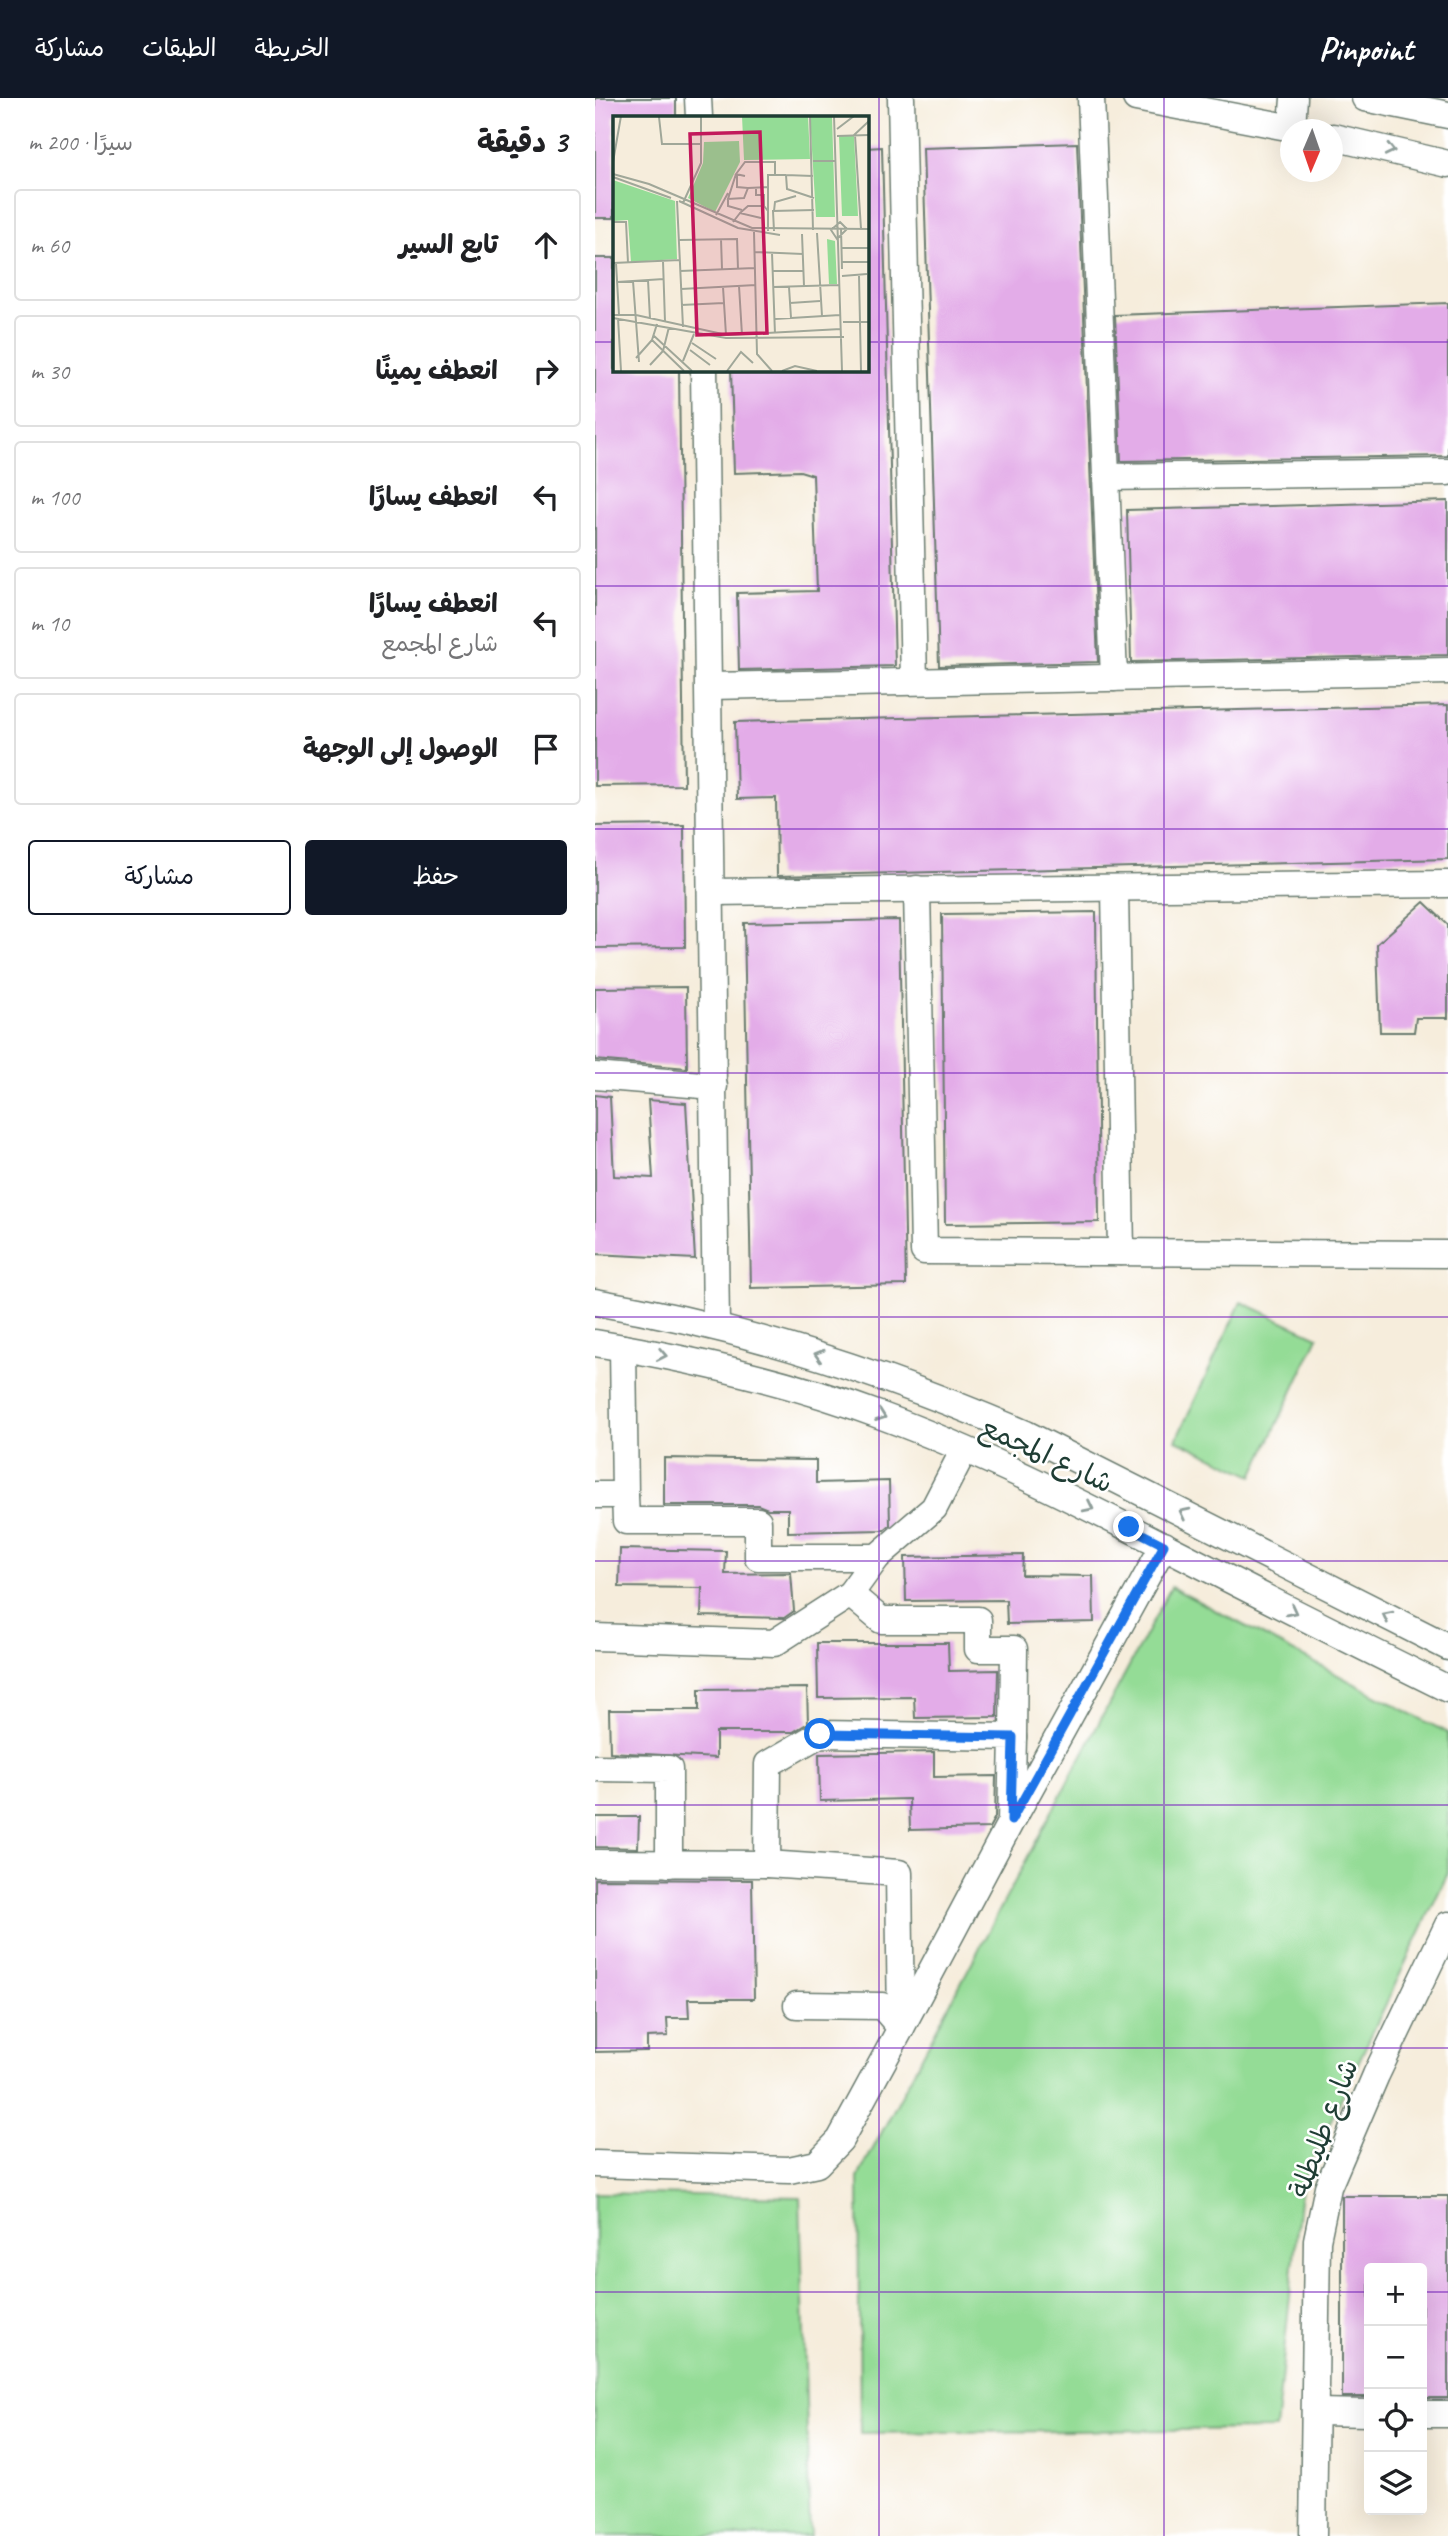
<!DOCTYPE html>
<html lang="ar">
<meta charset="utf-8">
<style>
:root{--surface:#fff;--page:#f2f2f2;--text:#202124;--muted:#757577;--line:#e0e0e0;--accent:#111827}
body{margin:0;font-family:Caveat,"Playpen Sans Arabic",sans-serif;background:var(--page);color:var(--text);direction:rtl}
.controls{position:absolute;right:21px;bottom:21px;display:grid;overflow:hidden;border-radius:7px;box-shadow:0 7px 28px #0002}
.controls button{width:63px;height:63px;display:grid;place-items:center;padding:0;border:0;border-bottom:2px solid var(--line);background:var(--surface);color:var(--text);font:35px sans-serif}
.compass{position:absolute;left:685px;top:21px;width:63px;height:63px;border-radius:50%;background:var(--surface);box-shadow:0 7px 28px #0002;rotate:182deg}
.stop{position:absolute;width:21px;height:21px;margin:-16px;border:5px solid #1a73e8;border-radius:50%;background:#fff}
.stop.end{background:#1a73e8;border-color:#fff;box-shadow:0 2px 7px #0008}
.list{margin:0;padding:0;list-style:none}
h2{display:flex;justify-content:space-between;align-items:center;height:91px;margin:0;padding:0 28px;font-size:30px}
h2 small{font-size:23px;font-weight:400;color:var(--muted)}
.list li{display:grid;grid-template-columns:46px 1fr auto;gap:21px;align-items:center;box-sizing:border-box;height:112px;margin:0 14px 14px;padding:0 14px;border:2px solid var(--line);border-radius:7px}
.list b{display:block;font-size:26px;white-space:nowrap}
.list p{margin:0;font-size:23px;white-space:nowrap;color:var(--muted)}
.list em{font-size:23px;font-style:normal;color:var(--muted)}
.actions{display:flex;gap:14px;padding:21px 28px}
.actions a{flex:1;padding:16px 0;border:2px solid var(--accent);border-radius:7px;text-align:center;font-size:24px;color:var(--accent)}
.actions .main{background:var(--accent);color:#fff}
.icon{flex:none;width:38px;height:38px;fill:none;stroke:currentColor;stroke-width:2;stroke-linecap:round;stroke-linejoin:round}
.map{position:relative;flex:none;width:853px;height:2438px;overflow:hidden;direction:ltr}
header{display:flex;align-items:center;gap:42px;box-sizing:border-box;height:98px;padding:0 35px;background:var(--accent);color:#fff}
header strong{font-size:33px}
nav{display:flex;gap:38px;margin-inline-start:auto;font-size:24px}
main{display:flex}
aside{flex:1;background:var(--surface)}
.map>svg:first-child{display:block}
</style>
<header>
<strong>Pinpoint</strong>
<nav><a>الخريطة</a><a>الطبقات</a><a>مشاركة</a></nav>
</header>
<main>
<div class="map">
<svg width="853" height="2438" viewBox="0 0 853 2438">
<rect width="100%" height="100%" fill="#fff"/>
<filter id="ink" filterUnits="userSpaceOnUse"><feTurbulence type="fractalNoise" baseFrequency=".0143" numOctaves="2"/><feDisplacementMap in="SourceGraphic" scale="14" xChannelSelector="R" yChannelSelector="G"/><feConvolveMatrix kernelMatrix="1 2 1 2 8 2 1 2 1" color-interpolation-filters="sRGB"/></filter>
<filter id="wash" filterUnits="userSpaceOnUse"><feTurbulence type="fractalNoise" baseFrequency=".00686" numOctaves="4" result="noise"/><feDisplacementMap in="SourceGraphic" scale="28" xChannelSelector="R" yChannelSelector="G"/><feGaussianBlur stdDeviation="1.57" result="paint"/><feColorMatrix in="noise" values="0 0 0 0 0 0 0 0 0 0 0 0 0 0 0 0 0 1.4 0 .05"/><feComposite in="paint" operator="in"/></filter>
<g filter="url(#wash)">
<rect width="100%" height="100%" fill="#f6eddc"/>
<g fill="#94dc96" stroke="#5a8c65" stroke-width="2">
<path d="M 646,1204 L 723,1239 L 658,1378 L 581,1342 Z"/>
<path d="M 576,1489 L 853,1635 L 853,1775 L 707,2083 L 681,2331 L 265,2335 L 263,2079 Z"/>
<path d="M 0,2095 L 205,2099 L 215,2438 L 0,2438 Z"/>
</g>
<g id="blocks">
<g fill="#e3ace8">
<path d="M 0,0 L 81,0 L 81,19 L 19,19 L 19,120 L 0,120 Z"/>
<path d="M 482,45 L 503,564 L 344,568 L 328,50 Z"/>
<path d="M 287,49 L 300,568 L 144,572 L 142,495 L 222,493 L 218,377 L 205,373 L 139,375 L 136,271 L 271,271 L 271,50 Z"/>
<path d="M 0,160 L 19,160 L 19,271 L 84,271 L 89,687 L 0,688 Z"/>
<path d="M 853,205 L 853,358 L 526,363 L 520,217 Z"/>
<path d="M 853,403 L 853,557 L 536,564 L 532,412 Z"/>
<path d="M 853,607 L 853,761 L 182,778 L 181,700 L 142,701 L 140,624 Z"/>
<path d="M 89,727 L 90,849 L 0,850 L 0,728 Z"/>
<path d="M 829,804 L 853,827 L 853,920 L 821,920 L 819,934 L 785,934 L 782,846 Z"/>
<path d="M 501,814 L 504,1124 L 350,1126 L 347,816 Z"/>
<path d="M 304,822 L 311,1187 L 156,1190 L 149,825 Z"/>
<path d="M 91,889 L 92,970 L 0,962 L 0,890 Z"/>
<path d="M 0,997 L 15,999 L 19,1078 L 58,1080 L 53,1002 L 91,1005 L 100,1161 L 0,1156 Z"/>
<path d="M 69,1360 L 221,1362 L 221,1385 L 294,1383 L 295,1427 L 289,1432 L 193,1434 L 193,1411 L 173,1411 L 163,1407 L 69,1407 Z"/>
<path d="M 25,1451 L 131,1453 L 130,1476 L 196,1475 L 199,1513 L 189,1520 L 106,1518 L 107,1490 L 24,1489 Z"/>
<path d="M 428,1457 L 427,1477 L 498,1478 L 499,1524 L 412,1526 L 411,1502 L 311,1503 L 310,1459 Z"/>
<path d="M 222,1545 L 353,1545 L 354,1573 L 403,1572 L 402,1619 L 320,1620 L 319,1599 L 223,1600 Z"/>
<path d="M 212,1590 L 213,1625 L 198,1634 L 121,1634 L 121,1660 L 15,1654 L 14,1612 L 104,1612 L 104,1591 Z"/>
<path d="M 339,1654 L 339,1679 L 401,1678 L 400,1719 L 394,1730 L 315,1732 L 314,1701 L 225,1703 L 224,1656 Z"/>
<path d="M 0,1719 L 44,1719 L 43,1750 L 0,1749 Z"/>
<path d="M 0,1781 L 157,1782 L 159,1901 L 93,1901 L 94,1920 L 72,1920 L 73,1938 L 52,1939 L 52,1953 L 0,1954 Z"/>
<path d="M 747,2098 L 853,2098 L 853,2300 L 827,2300 L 827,2170 L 774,2170 L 774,2299 L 747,2299 Z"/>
</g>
</g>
</g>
<g filter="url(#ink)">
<use href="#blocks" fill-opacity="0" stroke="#6a7b6f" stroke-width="2"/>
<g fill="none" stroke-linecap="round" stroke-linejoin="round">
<defs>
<g id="minor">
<path d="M 103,0 L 104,19"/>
<path d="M 306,0 L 319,583"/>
<path d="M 496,0 L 519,580"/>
<path d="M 541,0 L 708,32"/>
<path d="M 770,0 L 853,17"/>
<path d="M 697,29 L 699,0"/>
<path d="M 738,39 L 853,66"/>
<path d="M 109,271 L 121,1227"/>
<path d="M 511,379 L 853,374"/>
<path d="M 115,588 L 853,573"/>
<path d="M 322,791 L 329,1153 L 853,1156"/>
<path d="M 520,791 L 526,1154"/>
<path d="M 117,794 L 853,786"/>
<path d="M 0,978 L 119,988"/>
<path d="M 0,1204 C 150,1229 292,1276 431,1336 L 853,1549"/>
<path d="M 0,1245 C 97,1261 194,1283 287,1318 C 393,1357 493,1409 593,1460 C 680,1505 766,1548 853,1591"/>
<path d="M 0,1397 L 30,1397 L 28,1250"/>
<path d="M 30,1397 L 31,1423 L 163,1423 L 163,1459 L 282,1459 L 339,1410 L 369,1352"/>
<path d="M 255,1496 L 286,1522 L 383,1522 L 383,1551 L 419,1551 L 418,1639"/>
<path d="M 0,1539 L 179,1545 L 255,1496 L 282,1459"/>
<path d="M 0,1670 L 74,1671 L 74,1766"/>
<path d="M 419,1719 L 569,1447"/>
<path d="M 0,1765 L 172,1766 L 173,1666 L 225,1636 L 418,1639 L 416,1723 L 306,1930"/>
<path d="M 172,1766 L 304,1775 L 306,1928"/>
<path d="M 0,2066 L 194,2072 L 222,2066 L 245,2042 L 306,1930 L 287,1908 L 202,1907"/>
<path d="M 721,2314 L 774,2315"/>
<path d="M 827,2316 L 853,2316"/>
<path d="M 718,2438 L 722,2142 L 733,2089 L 781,1977 L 853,1827"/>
</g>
</defs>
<use href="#minor" stroke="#6a7b6f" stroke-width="29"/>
<use href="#minor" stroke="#fff" stroke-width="26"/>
</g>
<defs><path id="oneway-chevron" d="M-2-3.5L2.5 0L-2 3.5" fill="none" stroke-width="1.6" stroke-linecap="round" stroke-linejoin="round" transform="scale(1.75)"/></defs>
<g stroke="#8f9e9a">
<use href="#oneway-chevron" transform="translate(795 52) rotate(13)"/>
<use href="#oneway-chevron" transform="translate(67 1257) rotate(11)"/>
<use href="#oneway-chevron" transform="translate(224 1257) rotate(-163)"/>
<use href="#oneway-chevron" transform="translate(286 1318) rotate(20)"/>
<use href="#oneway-chevron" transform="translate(494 1409) rotate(26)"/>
<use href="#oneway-chevron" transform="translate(589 1415) rotate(-153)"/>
<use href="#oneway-chevron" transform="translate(697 1513) rotate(27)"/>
<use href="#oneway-chevron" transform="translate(792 1518) rotate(-153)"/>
</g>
</g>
<g fill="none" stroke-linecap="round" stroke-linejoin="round" filter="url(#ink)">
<path stroke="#1a73e8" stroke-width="9" d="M 225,1636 L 418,1639 L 416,1723 L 569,1447 L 534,1429"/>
</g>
<path fill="none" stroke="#7b2cbf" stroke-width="2" stroke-opacity="0.55" d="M 284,0 L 284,2438M 569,0 L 569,2438M 0,244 L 19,244M 271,244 L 853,244M 0,488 L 853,488M 0,731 L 853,731M 0,975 L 853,975M 0,1219 L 853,1219M 0,1463 L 853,1463M 0,1707 L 853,1707M 0,1950 L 853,1950M 0,2194 L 774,2194M 827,2194 L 853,2194"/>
<g text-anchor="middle" stroke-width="5" stroke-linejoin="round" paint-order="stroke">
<g font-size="28" fill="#1f3d34" stroke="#fff">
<text transform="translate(452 1356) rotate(25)" y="10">شارع المجمع</text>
<text transform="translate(728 2030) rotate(-69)" y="10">شارع طليطلة</text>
</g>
</g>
<g transform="translate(18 18)">
<rect width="256" height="256" fill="#f6eddc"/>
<path d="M 129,0 L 195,0 L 197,43 L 131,44 ZM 197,0 L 219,0 L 222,101 L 203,101 ZM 226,20 L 241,20 L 245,100 L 229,100 ZM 126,25 L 127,46 L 102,96 L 75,82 L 90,47 L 91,26 ZM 0,64 L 62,85 L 64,143 L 18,146 L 15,104 L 0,105 ZM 214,123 L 222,125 L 224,168 L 216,168 Z" fill="#94dc96"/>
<path fill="none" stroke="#a0a799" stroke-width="2" d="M 21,0 L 54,0M 197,0 L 200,114M 221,0 L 229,255M 46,1 L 49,28 L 88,28M 224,13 L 241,0M 242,19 L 248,113M 224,20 L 256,19M 240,20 L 256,5M 200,45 L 223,45M 0,46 L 8,0M 0,58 L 36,68 L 139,112 L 256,113M 123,58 L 115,83 L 131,82 L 135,72 L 155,71M 124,59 L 124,71 L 135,72M 132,60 L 123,58 L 132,46 L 162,46 L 162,59M 200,60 L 173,59 L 174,73 L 201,82M 0,61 L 58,82M 143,71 L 143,79 L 151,79 L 151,90M 115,83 L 115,90 L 129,94M 64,85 L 70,211M 66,85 L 125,112 L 167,119M 70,87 L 88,47 L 88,0M 161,95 L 162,86 L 183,80M 127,97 L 135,90 L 151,90 L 155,95M 103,99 L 115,77M 0,106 L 13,106 L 15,147M 120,106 L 127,97 L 148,102M 227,106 L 234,113 L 224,123 L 218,114 ZM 228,112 L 229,153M 155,115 L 155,59 L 173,59M 161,115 L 160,95 L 201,94M 141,116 L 144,238 L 159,255M 204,117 L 209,200M 189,118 L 191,170M 108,123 L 109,153M 66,124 L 124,123 L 125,153M 228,132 L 256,132M 142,136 L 190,138M 159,137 L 162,218M 50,145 L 52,206M 228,146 L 256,146M 0,147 L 67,144M 3,147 L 6,199M 67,155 L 142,152M 160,155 L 190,155M 246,159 L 248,255M 229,160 L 254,158M 35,164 L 37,203M 20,165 L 26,246M 4,166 L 51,163M 126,170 L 129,219M 110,171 L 113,219M 160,171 L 226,169M 176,171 L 178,202M 68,173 L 143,169M 177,187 L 207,185M 68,189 L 111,187M 0,199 L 23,199 L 114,219 L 228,213M 0,202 L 113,222 L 231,221M 5,202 L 8,255M 162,203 L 227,199M 230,206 L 256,206M 44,208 L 39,224 L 71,255M 40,219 L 79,255M 79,227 L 103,243M 77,234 L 97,249M 23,242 L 39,224M 70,245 L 81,218M 37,249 L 50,235 L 56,211M 114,255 L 128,236 L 140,247M 169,255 L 182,250 L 204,255"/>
<path fill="#c2185b" fill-opacity="0.15" stroke="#c2185b" stroke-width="3.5" d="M 147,16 L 154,217 L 84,219 L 77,18 Z"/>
<rect width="256" height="256" fill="none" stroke="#1f3d34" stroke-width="3.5"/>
</g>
</svg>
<div class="controls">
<button>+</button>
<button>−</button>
<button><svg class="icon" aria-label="locate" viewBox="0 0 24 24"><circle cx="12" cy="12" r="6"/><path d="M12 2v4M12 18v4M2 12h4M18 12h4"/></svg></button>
<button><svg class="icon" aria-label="layers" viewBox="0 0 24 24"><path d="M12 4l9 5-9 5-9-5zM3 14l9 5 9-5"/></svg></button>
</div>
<svg class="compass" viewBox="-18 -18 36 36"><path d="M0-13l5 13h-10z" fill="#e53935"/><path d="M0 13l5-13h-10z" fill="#757577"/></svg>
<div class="stop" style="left:225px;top:1636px"></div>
<div class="stop end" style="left:534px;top:1429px"></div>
</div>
<aside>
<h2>3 دقيقة<small>سيرًا · 200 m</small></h2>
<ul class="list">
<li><svg class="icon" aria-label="ahead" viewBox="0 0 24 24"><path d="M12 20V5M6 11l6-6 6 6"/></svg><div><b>تابع السير</b></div><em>60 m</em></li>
<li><svg class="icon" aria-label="right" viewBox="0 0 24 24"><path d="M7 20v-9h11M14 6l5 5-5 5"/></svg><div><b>انعطف يمينًا</b></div><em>30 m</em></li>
<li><svg class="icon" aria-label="left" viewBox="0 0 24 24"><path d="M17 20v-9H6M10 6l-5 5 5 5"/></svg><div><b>انعطف يسارًا</b></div><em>100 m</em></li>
<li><svg class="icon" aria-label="left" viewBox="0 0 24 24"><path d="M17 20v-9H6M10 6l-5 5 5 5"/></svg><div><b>انعطف يسارًا</b><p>شارع المجمع</p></div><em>10 m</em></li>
<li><svg class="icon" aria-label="arrive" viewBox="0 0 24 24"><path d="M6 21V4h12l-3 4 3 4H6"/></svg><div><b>الوصول إلى الوجهة</b></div></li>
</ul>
<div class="actions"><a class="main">حفظ</a><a>مشاركة</a></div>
</aside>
</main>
